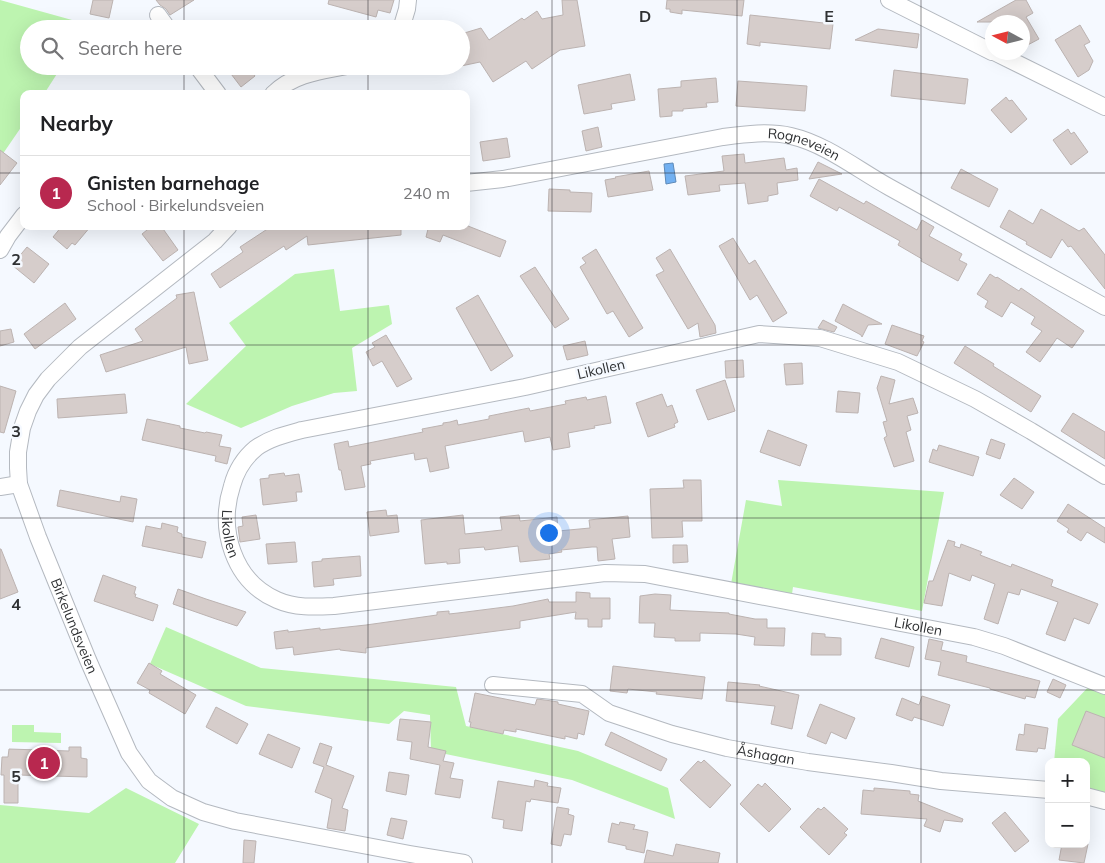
<!DOCTYPE html>
<meta charset="utf-8">
<style>
:root{--surface:#fff;--page:#f6f6f6;--text:#202124;--muted:#757577;--line:#e0e0e0;--accent:#b8284f}
body{margin:0;font-family:Mulish,sans-serif;background:var(--page);color:var(--text)}
.controls{position:absolute;right:15px;bottom:15px;display:grid;overflow:hidden;border-radius:10px;box-shadow:0 5px 20px #0002}
.controls button{width:45px;height:45px;display:grid;place-items:center;padding:0;border:0;border-bottom:1px solid var(--line);background:var(--surface);color:var(--text);font:25px sans-serif}
.compass{position:absolute;left:985px;top:15px;width:45px;height:45px;border-radius:50%;background:var(--surface);box-shadow:0 5px 20px #0002;rotate:277deg}
.you{position:absolute;left:548px;top:532px;width:18px;height:18px;margin:-12px;border:4px solid #fff;border-radius:50%;background:#1a73e8;box-shadow:0 0 0 8px #1a73e833}
.badge{display:grid;place-items:center;width:32px;height:32px;border-radius:50%;background:var(--accent);color:#fff;font-size:16px;font-weight:700}
.pin{position:absolute;translate:-50% -50%;border:2px solid #fff;box-shadow:0 1px 5px #0006}
.list{margin:0;padding:0;list-style:none}
h2{display:flex;justify-content:space-between;align-items:center;height:65px;margin:0;padding:0 20px;font-size:21px}
h2 small{font-size:16px;font-weight:400;color:var(--muted)}
.list li{display:grid;grid-template-columns:32px 1fr auto;gap:15px;align-items:center;box-sizing:border-box;height:75px;padding:0 20px;border-top:1px solid var(--line)}
.list b{display:block;font-size:19px;white-space:nowrap}
.list p{margin:0;font-size:16px;white-space:nowrap;color:var(--muted)}
.list em{font-size:16px;font-style:normal;color:var(--muted)}
.icon{flex:none;width:28px;height:28px;fill:none;stroke:currentColor;stroke-width:2;stroke-linecap:round;stroke-linejoin:round}
.map{position:relative;flex:none;width:1105px;height:863px;overflow:hidden}
.search{position:absolute;background:var(--surface);box-shadow:0 5px 20px #0002;left:20px;top:20px;width:450px;height:55px;display:flex;align-items:center;gap:12px;box-sizing:border-box;padding:0 18px;border-radius:28px;color:var(--muted);font-size:19px}
.panel{position:absolute;background:var(--surface);box-shadow:0 5px 20px #0002;left:20px;top:90px;width:450px;height:140px;border-radius:10px}
.map>svg:first-child{display:block}
</style>
<div class="map">
<svg width="1105" height="863" viewBox="0 0 1105 863">
<rect width="100%" height="100%" fill="#f5f9ff"/>
<g fill="#bdf4b0">
<path d="M 0,0 L 90,25 L 88,29 L 29,29 L 29,66 L 62,66 L 44,94 L 24,94 L 24,123 L 0,158 Z"/>
<path d="M 334,269 L 340,311 L 389,305 L 392,324 L 352,348 L 357,391 L 334,393 L 292,406 L 241,428 L 186,404 L 246,346 L 229,323 L 295,274 Z"/>
<path d="M 778,480 L 944,492 L 922,611 L 793,587 L 792,594 L 731,584 L 746,500 L 782,506 Z"/>
<path d="M 166,627 L 261,668 L 456,687 L 466,726 L 578,751 L 668,788 L 675,819 L 572,780 L 431,751 L 430,715 L 404,711 L 389,724 L 246,706 L 150,664 Z"/>
<path d="M 1094,681 L 1105,686 L 1105,793 L 1086,789 L 1086,762 L 1054,762 L 1058,719 Z"/>
<path d="M 12,725 L 34,725 L 34,732 L 61,733 L 61,743 L 12,742 Z"/>
<path d="M 126,788 L 199,824 L 175,863 L 0,863 L 0,805 L 89,813 Z"/>
</g>
<path fill="#72b0f1" stroke="#5e8ab8" d="M 673,163 L 676,182 L 666,184 L 664,164 Z"/>
<g fill="#d6cdcb" stroke="#bcb3b1">
<path d="M 93,0 L 113,0 L 109,18 L 90,14 Z"/>
<path d="M 156,0 L 194,0 L 170,15 L 166,9 L 160,5 Z"/>
<path d="M 329,0 L 394,0 L 390,13 L 378,10 L 376,17 L 328,4 Z"/>
<path d="M 562,0 L 577,0 L 585,46 L 560,50 L 532,69 L 526,61 L 493,82 L 480,62 L 461,66 L 461,34 L 481,28 L 489,40 L 522,18 L 524,20 L 537,11 L 542,19 L 563,15 Z"/>
<path d="M 667,0 L 744,0 L 742,16 L 682,10 L 682,14 L 670,12 L 670,9 L 666,9 Z"/>
<path d="M 1016,0 L 1026,0 L 1033,13 L 1026,17 L 1039,39 L 1022,48 L 1022,22 L 977,22 Z"/>
<path d="M 750,15 L 833,24 L 830,49 L 760,42 L 760,46 L 747,44 Z"/>
<path d="M 1080,25 L 1090,42 L 1084,45 L 1093,61 L 1089,70 L 1078,77 L 1055,40 Z"/>
<path d="M 878,29 L 919,34 L 917,48 L 855,40 Z"/>
<path d="M 225,66 L 248,66 L 255,76 L 241,87 Z"/>
<path d="M 894,70 L 968,79 L 965,104 L 891,96 Z"/>
<path d="M 630,74 L 635,100 L 611,104 L 612,109 L 584,114 L 578,85 Z"/>
<path d="M 716,78 L 718,102 L 706,103 L 707,107 L 683,109 L 683,111 L 672,111 L 672,116 L 660,117 L 658,89 L 681,87 L 681,81 Z"/>
<path d="M 738,81 L 807,86 L 805,111 L 736,106 Z"/>
<path d="M 1006,97 L 1009,101 L 1012,100 L 1027,119 L 1011,133 L 991,110 Z"/>
<path d="M 598,127 L 602,147 L 586,151 L 582,131 Z"/>
<path d="M 1068,129 L 1071,134 L 1074,132 L 1088,152 L 1071,165 L 1053,140 Z"/>
<path d="M 507,138 L 510,157 L 483,161 L 480,142 Z"/>
<path d="M 0,150 L 17,163 L 0,185 Z"/>
<path d="M 744,154 L 745,163 L 784,158 L 786,170 L 797,168 L 798,180 L 777,183 L 778,194 L 768,196 L 768,201 L 748,204 L 745,183 L 719,185 L 720,191 L 688,195 L 685,176 L 724,171 L 722,156 Z"/>
<path d="M 818,162 L 842,174 L 809,179 Z"/>
<path d="M 961,169 L 998,189 L 989,207 L 951,188 Z"/>
<path d="M 649,171 L 653,190 L 608,197 L 605,180 L 616,178 L 615,177 Z"/>
<path d="M 819,179 L 864,204 L 866,201 L 917,230 L 922,220 L 934,227 L 929,236 L 962,254 L 959,260 L 967,264 L 958,281 L 921,261 L 922,259 L 898,245 L 900,241 L 839,207 L 837,211 L 810,196 Z"/>
<path d="M 549,189 L 570,190 L 570,192 L 592,193 L 591,212 L 548,211 Z"/>
<path d="M 1041,209 L 1079,231 L 1084,228 L 1105,255 L 1105,289 L 1071,246 L 1068,247 L 1062,239 L 1051,258 L 1026,244 L 1027,242 L 1000,227 L 1009,210 L 1033,224 Z"/>
<path d="M 62,226 L 91,226 L 75,245 L 72,243 L 67,249 L 53,237 Z"/>
<path d="M 152,226 L 161,226 L 178,250 L 163,261 L 142,234 Z"/>
<path d="M 272,226 L 401,226 L 401,235 L 308,245 L 307,236 L 286,250 L 284,246 L 220,288 L 211,274 L 243,252 L 240,247 Z"/>
<path d="M 423,226 L 468,226 L 506,241 L 500,257 L 443,235 L 440,242 L 426,237 L 428,229 L 423,227 Z"/>
<path d="M 733,238 L 749,264 L 755,260 L 787,313 L 773,322 L 757,295 L 750,300 L 719,246 Z"/>
<path d="M 27,247 L 49,264 L 34,283 L 12,265 Z"/>
<path d="M 596,249 L 643,328 L 629,337 L 613,311 L 607,314 L 580,267 L 586,263 L 582,258 Z"/>
<path d="M 670,249 L 715,325 L 716,333 L 700,337 L 698,323 L 688,329 L 656,275 L 664,271 L 656,258 Z"/>
<path d="M 535,267 L 569,319 L 555,328 L 520,276 Z"/>
<path d="M 990,274 L 996,278 L 997,277 L 1019,291 L 1021,288 L 1084,331 L 1072,348 L 1057,338 L 1040,362 L 1026,352 L 1042,331 L 1031,324 L 1035,317 L 1011,302 L 1002,317 L 985,307 L 988,301 L 977,294 Z"/>
<path d="M 194,292 L 208,360 L 189,364 L 186,347 L 106,372 L 100,355 L 143,341 L 135,329 L 177,298 L 176,295 Z"/>
<path d="M 478,295 L 513,356 L 491,371 L 456,308 Z"/>
<path d="M 65,303 L 76,319 L 35,349 L 24,334 Z"/>
<path d="M 843,304 L 854,310 L 882,324 L 868,325 L 862,337 L 861,335 L 835,321 Z"/>
<path d="M 823,320 L 837,327 L 834,332 L 818,328 Z"/>
<path d="M 892,325 L 924,336 L 922,341 L 924,342 L 917,356 L 885,344 Z"/>
<path d="M 11,329 L 14,342 L 0,346 L 0,331 Z"/>
<path d="M 386,335 L 412,379 L 397,387 L 382,361 L 373,366 L 366,352 L 375,347 L 372,343 Z"/>
<path d="M 585,341 L 588,355 L 567,360 L 563,346 Z"/>
<path d="M 965,346 L 994,364 L 993,366 L 1041,396 L 1031,412 L 954,363 Z"/>
<path d="M 743,360 L 744,377 L 726,378 L 725,361 Z"/>
<path d="M 802,363 L 803,384 L 786,385 L 784,364 Z"/>
<path d="M 881,376 L 895,380 L 889,404 L 913,398 L 918,413 L 907,416 L 911,430 L 906,432 L 914,461 L 894,467 L 884,438 L 887,436 L 883,422 L 887,421 L 877,388 Z"/>
<path d="M 725,380 L 735,411 L 708,420 L 696,390 Z"/>
<path d="M 0,386 L 16,391 L 4,433 L 0,432 Z"/>
<path d="M 838,391 L 860,393 L 858,413 L 836,412 Z"/>
<path d="M 125,394 L 127,413 L 58,418 L 57,399 Z"/>
<path d="M 662,394 L 667,407 L 672,405 L 678,422 L 674,424 L 675,427 L 648,437 L 636,403 Z"/>
<path d="M 606,396 L 611,423 L 594,426 L 595,428 L 568,433 L 570,447 L 553,450 L 550,437 L 525,442 L 523,431 L 445,446 L 449,468 L 430,472 L 427,458 L 415,460 L 414,453 L 370,461 L 371,464 L 361,466 L 365,487 L 345,490 L 341,470 L 339,470 L 334,444 L 348,441 L 349,447 L 423,432 L 422,429 L 443,425 L 443,423 L 450,422 L 457,420 L 458,425 L 489,419 L 489,416 L 529,408 L 530,411 L 566,404 L 565,401 L 586,397 L 587,400 Z"/>
<path d="M 1073,413 L 1105,432 L 1105,459 L 1061,431 Z"/>
<path d="M 147,419 L 180,426 L 180,428 L 205,433 L 206,432 L 222,435 L 219,446 L 231,448 L 227,464 L 215,461 L 216,456 L 142,440 Z"/>
<path d="M 768,430 L 807,445 L 800,466 L 760,452 Z"/>
<path d="M 991,439 L 1005,444 L 1000,459 L 986,454 Z"/>
<path d="M 939,445 L 979,457 L 973,476 L 929,462 L 933,449 L 937,451 Z"/>
<path d="M 284,473 L 285,476 L 299,474 L 302,492 L 296,492 L 297,501 L 263,505 L 260,479 L 269,478 L 269,475 Z"/>
<path d="M 1014,478 L 1034,492 L 1022,509 L 1000,495 Z"/>
<path d="M 683,480 L 701,480 L 702,521 L 682,521 L 683,537 L 652,538 L 650,489 L 684,488 Z"/>
<path d="M 60,490 L 120,502 L 121,496 L 137,499 L 133,522 L 57,506 Z"/>
<path d="M 1068,504 L 1105,528 L 1105,543 L 1087,532 L 1081,541 L 1067,532 L 1069,529 L 1057,521 Z"/>
<path d="M 386,510 L 387,516 L 397,515 L 399,532 L 370,536 L 367,512 Z"/>
<path d="M 256,515 L 260,539 L 240,542 L 238,527 L 243,526 L 242,517 Z"/>
<path d="M 463,515 L 465,534 L 502,530 L 500,517 L 519,515 L 520,521 L 557,517 L 558,531 L 590,528 L 589,520 L 628,516 L 630,537 L 612,539 L 615,559 L 598,561 L 597,547 L 592,547 L 561,550 L 562,552 L 549,554 L 550,559 L 520,562 L 518,546 L 485,550 L 484,547 L 459,549 L 460,563 L 447,564 L 447,562 L 425,564 L 421,520 Z"/>
<path d="M 162,523 L 178,527 L 177,532 L 182,534 L 182,537 L 206,542 L 202,558 L 142,546 L 146,526 L 161,529 Z"/>
<path d="M 948,540 L 955,542 L 954,546 L 960,548 L 961,544 L 982,552 L 980,555 L 1011,567 L 1012,564 L 1053,580 L 1051,586 L 1098,604 L 1089,624 L 1074,618 L 1065,641 L 1046,634 L 1058,602 L 1021,589 L 1019,595 L 1008,592 L 998,624 L 984,619 L 995,584 L 972,575 L 970,581 L 949,573 L 942,606 L 924,603 L 929,581 L 933,581 Z"/>
<path d="M 295,542 L 297,562 L 268,564 L 266,544 Z"/>
<path d="M 673,545 L 687,545 L 688,562 L 673,563 Z"/>
<path d="M 0,549 L 1,549 L 18,592 L 0,599 Z"/>
<path d="M 360,556 L 361,576 L 333,579 L 334,585 L 314,587 L 312,562 L 322,561 L 322,559 Z"/>
<path d="M 103,575 L 136,587 L 134,594 L 136,594 L 135,597 L 158,605 L 153,621 L 94,601 Z"/>
<path d="M 178,589 L 206,599 L 246,612 L 237,626 L 216,619 L 173,604 Z"/>
<path d="M 576,592 L 590,593 L 590,598 L 610,598 L 610,619 L 602,619 L 602,627 L 588,627 L 588,619 L 575,619 L 576,612 L 520,621 L 520,628 L 366,648 L 366,653 L 340,650 L 340,649 L 294,655 L 293,647 L 276,649 L 274,632 L 288,630 L 288,632 L 320,628 L 320,630 L 366,625 L 437,615 L 437,612 L 449,611 L 449,614 L 458,613 L 513,606 L 548,599 L 549,602 L 576,602 Z"/>
<path d="M 655,594 L 671,595 L 670,610 L 729,613 L 729,614 L 755,619 L 767,619 L 767,628 L 785,628 L 784,646 L 754,645 L 755,637 L 736,634 L 700,633 L 700,641 L 675,641 L 675,638 L 654,637 L 655,623 L 639,623 L 640,596 Z"/>
<path d="M 812,633 L 825,634 L 825,637 L 841,638 L 841,655 L 811,655 Z"/>
<path d="M 881,638 L 914,647 L 909,667 L 875,658 Z"/>
<path d="M 929,639 L 943,642 L 941,650 L 967,656 L 966,662 L 1040,681 L 1035,698 L 1026,696 L 1025,699 L 990,689 L 990,688 L 938,675 L 941,662 L 925,659 Z"/>
<path d="M 149,663 L 162,671 L 160,674 L 196,695 L 185,714 L 149,693 L 150,690 L 137,683 Z"/>
<path d="M 613,666 L 705,677 L 702,699 L 656,694 L 657,692 L 628,689 L 627,693 L 610,691 Z"/>
<path d="M 1053,679 L 1066,685 L 1060,698 L 1047,692 Z"/>
<path d="M 728,682 L 760,685 L 759,686 L 799,695 L 792,729 L 771,724 L 775,706 L 726,701 Z"/>
<path d="M 475,693 L 535,705 L 537,699 L 552,701 L 558,702 L 558,704 L 589,711 L 584,735 L 578,733 L 577,739 L 565,736 L 565,739 L 516,729 L 516,732 L 504,730 L 503,734 L 470,727 L 471,722 L 469,722 Z"/>
<path d="M 922,696 L 950,705 L 943,726 L 914,717 L 912,721 L 896,715 L 902,698 L 919,705 Z"/>
<path d="M 820,704 L 855,718 L 846,739 L 831,732 L 826,744 L 807,736 Z"/>
<path d="M 216,707 L 248,724 L 237,744 L 206,727 Z"/>
<path d="M 1086,711 L 1105,718 L 1105,758 L 1072,745 Z"/>
<path d="M 400,719 L 431,722 L 428,747 L 446,751 L 443,761 L 454,763 L 450,778 L 463,780 L 460,798 L 435,794 L 440,765 L 410,759 L 412,742 L 397,740 Z"/>
<path d="M 1025,724 L 1048,728 L 1045,749 L 1038,748 L 1037,752 L 1016,750 L 1019,734 L 1024,735 Z"/>
<path d="M 611,732 L 667,759 L 661,771 L 605,745 Z"/>
<path d="M 268,734 L 300,748 L 292,768 L 259,754 Z"/>
<path d="M 320,743 L 332,747 L 326,765 L 354,776 L 342,808 L 348,810 L 345,831 L 327,828 L 332,799 L 315,792 L 324,767 L 313,763 Z"/>
<path d="M 69,747 L 81,747 L 81,758 L 87,759 L 87,777 L 18,775 L 18,803 L 4,803 L 4,775 L 1,775 L 2,757 L 8,757 L 9,749 L 69,751 Z"/>
<path d="M 704,760 L 731,785 L 710,808 L 680,780 L 698,761 L 701,763 Z"/>
<path d="M 389,772 L 409,775 L 406,795 L 386,791 Z"/>
<path d="M 535,780 L 548,783 L 547,786 L 561,788 L 558,803 L 531,799 L 530,802 L 526,801 L 522,831 L 503,828 L 504,820 L 492,818 L 498,781 L 534,787 Z"/>
<path d="M 765,783 L 791,809 L 769,832 L 740,804 L 758,784 L 762,787 Z"/>
<path d="M 874,788 L 910,791 L 910,794 L 919,795 L 918,801 L 963,819 L 962,822 L 944,820 L 940,832 L 924,826 L 927,819 L 861,814 L 863,790 L 874,791 Z"/>
<path d="M 557,807 L 569,809 L 568,814 L 574,816 L 571,835 L 564,834 L 561,846 L 551,844 Z"/>
<path d="M 824,807 L 848,829 L 844,833 L 847,835 L 829,855 L 800,827 L 818,808 L 821,810 Z"/>
<path d="M 1005,812 L 1029,841 L 1015,852 L 992,823 Z"/>
<path d="M 391,818 L 407,821 L 403,839 L 387,835 Z"/>
<path d="M 620,822 L 635,825 L 633,830 L 634,829 L 648,832 L 644,853 L 626,849 L 626,846 L 608,842 L 612,823 L 619,825 Z"/>
<path d="M 244,840 L 256,841 L 254,863 L 243,863 Z"/>
<path d="M 676,844 L 720,853 L 718,863 L 644,863 L 647,850 L 673,856 Z"/>
<path d="M 1062,844 L 1088,844 L 1084,863 L 1059,860 Z"/>
</g>
<g fill="none" stroke-linecap="round" stroke-linejoin="round">
<defs>
<g id="minor">
<path d="M 889,0 L 992,52"/>
<path d="M 158,15 L 168,29"/>
<path d="M 401,29 L 407,9 L 408,0"/>
<path d="M 994,52 L 1105,107"/>
<path d="M 197,66 L 218,94"/>
<path d="M 273,94 C 293,74 321,71 347,66"/>
<path id="s1" d="M 466,183 L 503,179 L 723,137 C 746,134 769,131 791,136 C 826,144 858,170 889,187 C 961,227 1033,267 1105,307"/>
<path id="s2" d="M 229,226 L 215,241 L 80,347 L 48,379 L 36,395 L 28,411 L 22,428 L 18,452 L 18,468 L 19,484 L 38,537 L 88,660 L 129,753 L 149,781 L 172,798 L 203,812 L 235,821 L 410,854 L 464,863"/>
<path d="M 0,250 L 8,236 L 24,215"/>
<path id="s3" d="M 1105,476 L 1031,431 L 975,399 L 898,362 L 820,338 L 759,334 L 525,387 L 302,430 C 287,434 270,438 256,448 C 244,458 236,471 232,486 C 218,529 233,581 277,600 C 295,608 314,607 334,606 L 605,573 L 645,574 L 974,637 L 1004,646 L 1105,686"/>
<path d="M 0,487 L 19,484"/>
<path id="s4" d="M 493,685 L 582,694 L 609,713 L 672,734 L 727,748 L 808,762 L 891,773 L 941,781 L 1049,790"/>
<path d="M 1086,796 L 1105,801"/>
</g>
</defs>
<use href="#minor" stroke="#b4b9c0" stroke-width="18"/>
<use href="#minor" stroke="#fff" stroke-width="16"/>
</g>
<path fill="none" stroke="#2f3133" stroke-width="1" stroke-opacity="0.55" d="M 184,0 L 184,29M 368,0 L 368,29M 552,0 L 552,863M 737,0 L 737,863M 921,0 L 921,863M 184,66 L 184,94M 368,66 L 368,94M 0,173 L 24,173M 466,173 L 1105,173M 184,226 L 184,863M 368,226 L 368,863M 0,345 L 1105,345M 0,518 L 1105,518M 0,690 L 1105,690"/>
<g text-anchor="middle" stroke-width="5" stroke-linejoin="round" paint-order="stroke">
<g font-size="14" fill="#2f3133" stroke="#f5f9ff">
<text dy="5" stroke="none"><textPath href="#s1" startOffset="344">Rogneveien</textPath></text>
<text transform="translate(601 369) rotate(-13)" y="5">Likollen</text>
<text dy="5" stroke="none"><textPath href="#s3" startOffset="990">Likollen</textPath></text>
<text dy="5" stroke="none"><textPath href="#s2" startOffset="502">Birkelundsveien</textPath></text>
<text dy="5" stroke="none"><textPath href="#s3" startOffset="1725">Likollen</textPath></text>
<text dy="5" stroke="none"><textPath href="#s4" startOffset="285">Åshagan</textPath></text>
</g>
</g>
<g font-size="16" text-anchor="middle" font-weight="bold" fill="#2f3133" stroke="#f5f9ff" stroke-width="5" stroke-linejoin="round" paint-order="stroke">
<text x="645" y="22">D</text>
<text x="829" y="22">E</text>
<text x="16" y="265">2</text>
<text x="16" y="437">3</text>
<text x="16" y="610">4</text>
<text x="16" y="782">5</text>
</g>
</svg>
<div class="controls">
<button>+</button>
<button>−</button>
</div>
<svg class="compass" viewBox="-18 -18 36 36"><path d="M0-13l5 13h-10z" fill="#e53935"/><path d="M0 13l5-13h-10z" fill="#757577"/></svg>
<div class="you"></div>
<div class="pin badge" style="left:44px;top:763px">1</div>
<div class="search"><svg class="icon" aria-label="search" viewBox="0 0 24 24"><circle cx="10" cy="10" r="6"/><path d="M15 15l6 6"/></svg>Search here</div>
<section class="panel">
<h2>Nearby<small></small></h2>
<ul class="list">
<li><span class="badge">1</span><div><b>Gnisten barnehage</b><p>School · Birkelundsveien</p></div><em>240 m</em></li>
</ul>
</section>
</div>
